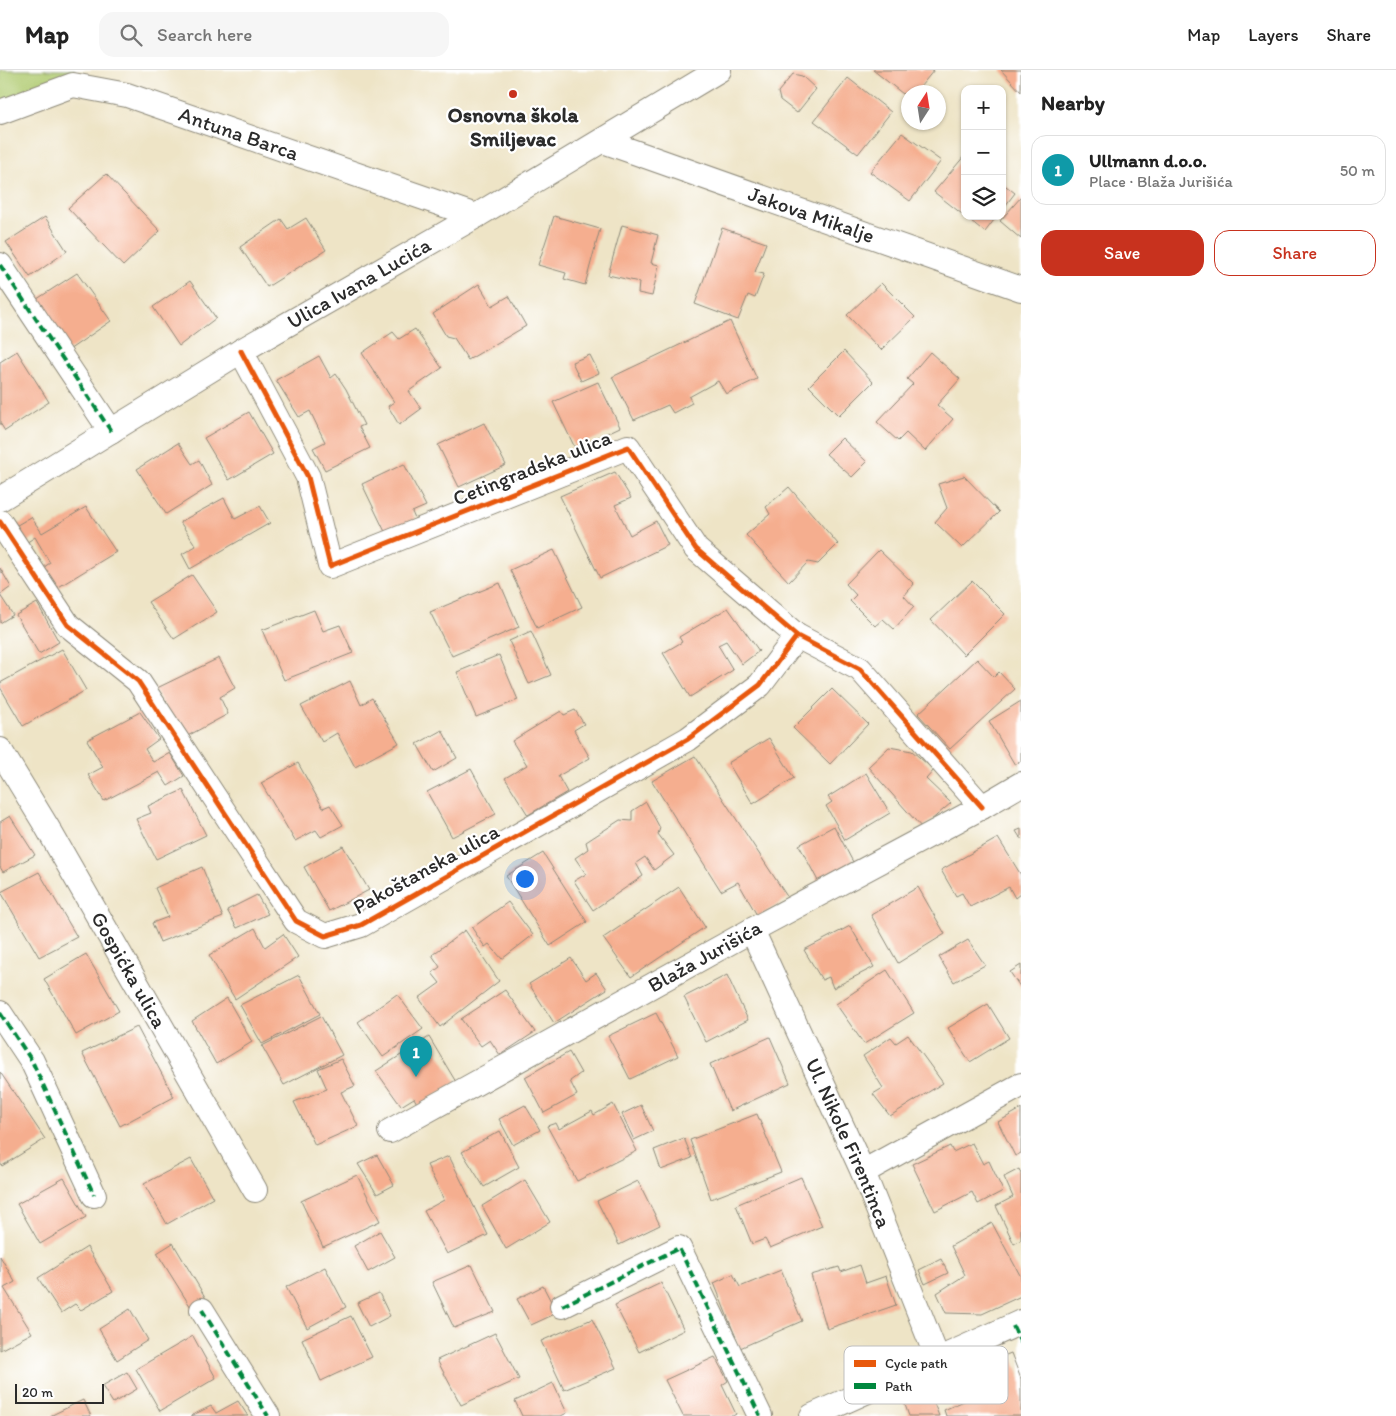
<!DOCTYPE html>
<meta charset="utf-8">
<style>
:root{--surface:#fff;--page:#f6f6f6;--text:#222;--muted:#767676;--line:#e0e0e0;--accent:#c8321e}
body{margin:0;font-family:Itim,sans-serif;background:var(--page);color:var(--text)}
.controls{position:absolute;right:15px;top:15px;display:grid;overflow:hidden;border-radius:10px;box-shadow:0 1px 4px #0004}
.controls button{width:45px;height:45px;display:grid;place-items:center;padding:0;border:0;border-bottom:1px solid var(--line);background:var(--surface);color:var(--text);font:25px sans-serif}
.compass{position:absolute;left:901px;top:15px;width:45px;height:45px;border-radius:50%;background:var(--surface);box-shadow:0 1px 4px #0004;rotate:12deg}
.scale{position:absolute;left:15px;bottom:12px;width:89px;box-sizing:border-box;padding-left:5px;border:2px solid #2b2b2b;border-top:0;font-size:14px;line-height:18px;white-space:nowrap;color:#2b2b2b;-webkit-text-stroke:4px #fff;paint-order:stroke}
.you{position:absolute;left:524px;top:808px;width:18px;height:18px;margin:-12px;border:4px solid #fff;border-radius:50%;background:#1a73e8;box-shadow:0 0 0 8px #1a73e833}
.badge{display:grid;place-items:center;width:32px;height:32px;border-radius:50%;background:var(--accent);color:#fff;font-size:16px;font-weight:700}
.pin{position:absolute;translate:-50% -41px;filter:drop-shadow(0 1px 2px #0008)}
.pin::after{content:'';position:absolute;top:26px;width:18px;height:15px;background:inherit;clip-path:polygon(0 0,100% 0,50% 100%)}
.list{margin:0;padding:0;list-style:none}
h2{display:flex;justify-content:space-between;align-items:center;height:65px;margin:0;padding:0 20px;font-size:21px}
h2 small{font-size:16px;font-weight:400;color:var(--muted)}
.list li{display:grid;grid-template-columns:32px 1fr auto;gap:15px;align-items:center;box-sizing:border-box;height:70px;margin:0 10px 10px;padding:0 10px;border:1px solid var(--line);border-radius:15px}
.list b{display:block;font-size:19px;white-space:nowrap}
.list p{margin:0;font-size:16px;white-space:nowrap;color:var(--muted)}
.list em{font-size:16px;font-style:normal;color:var(--muted)}
.actions{display:flex;gap:10px;padding:15px 20px}
.actions a{flex:1;padding:11px 0;border:1px solid var(--accent);border-radius:15px;text-align:center;font-size:18px;color:var(--accent)}
.actions .main{background:var(--accent);color:#fff}
.icon{flex:none;width:28px;height:28px;fill:none;stroke:currentColor;stroke-width:2;stroke-linecap:round;stroke-linejoin:round}
.map{position:relative;flex:none;width:1021px;height:1346px;overflow:hidden}
header{display:flex;align-items:center;gap:30px;box-sizing:border-box;height:70px;padding:0 25px;background:var(--surface);border-bottom:1px solid var(--line)}
header strong{font-size:24px}
nav{display:flex;gap:28px;margin-inline-start:auto;font-size:18px}
.search{width:350px;height:45px;background:var(--page);display:flex;align-items:center;gap:12px;box-sizing:border-box;padding:0 18px;border-radius:15px;color:var(--muted);font-size:19px}
main{display:flex}
aside{flex:1;background:var(--surface)}
.map>svg:first-child{display:block}
</style>
<header>
<strong>Map</strong>
<div class="search"><svg class="icon" aria-label="search" viewBox="0 0 24 24"><circle cx="10" cy="10" r="6"/><path d="M15 15l6 6"/></svg>Search here</div>
<nav><a>Map</a><a>Layers</a><a>Share</a></nav>
</header>
<main>
<div class="map">
<svg width="1021" height="1346" viewBox="0 0 1021 1346">
<rect width="100%" height="100%" fill="#fff"/>
<filter id="ink" filterUnits="userSpaceOnUse"><feTurbulence type="fractalNoise" baseFrequency=".02" numOctaves="2"/><feDisplacementMap in="SourceGraphic" scale="10" xChannelSelector="R" yChannelSelector="G"/><feConvolveMatrix kernelMatrix="1 2 1 2 8 2 1 2 1" color-interpolation-filters="sRGB"/></filter>
<filter id="wash" filterUnits="userSpaceOnUse"><feTurbulence type="fractalNoise" baseFrequency=".0096" numOctaves="4" result="noise"/><feDisplacementMap in="SourceGraphic" scale="20" xChannelSelector="R" yChannelSelector="G"/><feGaussianBlur stdDeviation="1.12" result="paint"/><feColorMatrix in="noise" values="0 0 0 0 0 0 0 0 0 0 0 0 0 0 0 0 0 1.4 0 .05"/><feComposite in="paint" operator="in"/></filter>
<g filter="url(#wash)">
<rect width="100%" height="100%" fill="#eee4c6"/>
<path fill="#b0cb71" stroke="#6e7b4e" d="M 0,0 L 75,0 L 73,15 L 0,42 Z"/>
<g id="blocks">
<g fill="#f5ae8f">
<path d="M 873,0 L 934,0 L 916,22 L 908,22 L 908,28 Z"/>
<path d="M 1001,0 L 1021,0 L 1021,22 Z"/>
<path d="M 793,4 L 802,6 L 816,19 L 797,43 L 780,30 L 778,22 Z"/>
<path d="M 848,8 L 891,42 L 858,84 L 814,51 Z"/>
<path d="M 902,63 L 941,91 L 910,131 L 870,102 Z"/>
<path d="M 965,85 L 965,146 L 997,146 L 985,162 L 934,122 Z"/>
<path d="M 106,104 L 160,161 L 123,196 L 68,138 Z"/>
<path d="M 1002,113 L 1015,123 L 1002,140 Z"/>
<path d="M 1021,127 L 1021,169 L 1000,151 Z"/>
<path d="M 554,146 L 600,159 L 585,215 L 564,209 L 566,203 L 538,195 Z"/>
<path d="M 45,147 L 67,181 L 30,207 L 6,172 Z"/>
<path d="M 306,148 L 326,180 L 267,217 L 240,177 L 281,149 L 288,159 Z"/>
<path d="M 622,155 L 658,165 L 651,193 L 659,195 L 652,226 L 638,223 L 639,212 L 608,205 Z"/>
<path d="M 722,158 L 766,173 L 755,202 L 764,204 L 755,228 L 748,225 L 738,250 L 695,234 Z"/>
<path d="M 77,203 L 111,251 L 66,282 L 31,233 Z"/>
<path d="M 190,211 L 216,248 L 179,276 L 153,237 Z"/>
<path d="M 881,213 L 915,247 L 881,280 L 847,245 Z"/>
<path d="M 479,214 L 492,236 L 509,226 L 526,256 L 468,290 L 454,268 L 446,266 L 433,244 Z"/>
<path d="M 730,251 L 757,309 L 726,324 L 718,311 L 689,327 L 692,333 L 673,343 L 668,335 L 634,350 L 612,307 Z"/>
<path d="M 415,259 L 442,298 L 409,321 L 421,339 L 399,355 L 388,336 L 394,332 L 362,283 L 393,262 L 399,269 Z"/>
<path d="M 17,281 L 49,332 L 5,361 L 0,353 L 0,292 Z"/>
<path d="M 844,281 L 873,312 L 839,346 L 809,316 Z"/>
<path d="M 930,282 L 960,309 L 937,335 L 953,349 L 925,381 L 906,363 L 898,371 L 877,352 L 913,314 L 907,309 Z"/>
<path d="M 590,285 L 599,303 L 581,311 L 572,292 Z"/>
<path d="M 319,286 L 331,308 L 336,304 L 346,319 L 364,355 L 359,357 L 370,378 L 325,400 L 313,378 L 325,372 L 310,341 L 299,347 L 276,310 Z"/>
<path d="M 598,312 L 620,357 L 575,378 L 553,332 Z"/>
<path d="M 249,342 L 273,384 L 229,410 L 204,368 Z"/>
<path d="M 484,353 L 506,395 L 459,417 L 438,375 Z"/>
<path d="M 842,368 L 867,392 L 852,407 L 826,384 Z"/>
<path d="M 178,373 L 192,394 L 199,390 L 212,415 L 166,444 L 137,399 Z"/>
<path d="M 404,394 L 426,436 L 412,442 L 418,456 L 388,468 L 362,414 Z"/>
<path d="M 615,402 L 631,428 L 615,435 L 630,465 L 656,451 L 668,475 L 600,508 L 560,426 Z"/>
<path d="M 964,406 L 999,442 L 962,478 L 935,452 L 947,438 L 938,414 Z"/>
<path d="M 789,417 L 838,474 L 818,494 L 808,492 L 789,512 L 746,465 L 770,444 L 766,437 Z"/>
<path d="M 224,428 L 235,449 L 260,436 L 270,453 L 190,499 L 182,484 L 196,476 L 180,452 Z"/>
<path d="M 86,437 L 116,482 L 57,518 L 44,497 L 50,493 L 35,467 L 23,475 L 12,458 L 31,447 L 42,463 Z"/>
<path d="M 554,480 L 582,537 L 537,558 L 510,500 Z"/>
<path d="M 879,480 L 914,514 L 904,526 L 914,537 L 894,559 L 883,549 L 875,556 L 850,531 L 856,525 L 846,514 Z"/>
<path d="M 0,498 L 11,517 L 0,525 L 13,545 L 0,553 Z"/>
<path d="M 192,505 L 217,542 L 174,569 L 148,532 Z"/>
<path d="M 972,511 L 1005,544 L 964,585 L 931,550 Z"/>
<path d="M 500,513 L 519,557 L 452,586 L 430,542 Z"/>
<path d="M 37,533 L 59,572 L 39,584 L 16,545 Z"/>
<path d="M 728,538 L 759,581 L 742,594 L 726,571 L 718,575 L 733,600 L 690,627 L 663,583 L 682,572 L 679,567 Z"/>
<path d="M 314,540 L 323,561 L 340,555 L 353,583 L 284,610 L 262,560 Z"/>
<path d="M 531,561 L 551,605 L 529,614 L 509,571 Z"/>
<path d="M 62,579 L 86,620 L 23,656 L 0,617 L 0,613 Z"/>
<path d="M 499,585 L 518,630 L 476,647 L 457,602 Z"/>
<path d="M 219,588 L 235,618 L 220,627 L 228,644 L 182,669 L 155,619 Z"/>
<path d="M 977,589 L 994,607 L 999,602 L 1015,619 L 950,679 L 918,644 Z"/>
<path d="M 350,611 L 361,635 L 372,628 L 399,673 L 355,697 L 337,663 L 322,672 L 301,636 Z"/>
<path d="M 832,619 L 868,654 L 830,694 L 793,658 Z"/>
<path d="M 1021,631 L 1021,691 L 1015,695 L 989,651 Z"/>
<path d="M 575,640 L 584,654 L 574,660 L 590,688 L 558,706 L 567,722 L 528,745 L 505,708 L 527,695 L 512,671 L 561,641 L 564,645 Z"/>
<path d="M 140,642 L 159,669 L 145,679 L 153,692 L 170,683 L 184,706 L 168,716 L 159,702 L 104,731 L 88,705 L 103,697 L 87,670 Z"/>
<path d="M 442,660 L 457,688 L 433,702 L 417,674 Z"/>
<path d="M 769,668 L 794,708 L 753,734 L 728,693 Z"/>
<path d="M 889,677 L 912,681 L 934,700 L 926,709 L 951,733 L 922,758 L 868,697 Z"/>
<path d="M 695,686 L 788,828 L 758,847 L 738,812 L 721,821 L 652,711 Z"/>
<path d="M 298,693 L 323,738 L 330,735 L 343,755 L 321,767 L 316,760 L 295,771 L 261,713 Z"/>
<path d="M 471,699 L 496,744 L 452,767 L 427,722 Z"/>
<path d="M 866,703 L 890,743 L 845,770 L 826,736 L 832,732 L 828,727 Z"/>
<path d="M 183,720 L 206,765 L 156,789 L 136,749 L 151,743 L 148,736 Z"/>
<path d="M 646,732 L 660,758 L 658,764 L 674,785 L 654,800 L 645,787 L 636,793 L 643,806 L 593,840 L 574,811 L 586,804 L 575,788 L 588,779 L 586,772 L 620,750 L 632,751 L 632,741 Z"/>
<path d="M 10,746 L 35,785 L 3,802 L 0,797 L 0,752 Z"/>
<path d="M 834,756 L 853,792 L 818,811 L 799,775 Z"/>
<path d="M 1021,759 L 1021,769 L 1016,761 Z"/>
<path d="M 998,768 L 1021,805 L 1021,823 L 1015,828 L 1009,817 L 970,837 L 962,823 L 956,826 L 941,800 Z"/>
<path d="M 343,776 L 369,820 L 329,841 L 304,797 Z"/>
<path d="M 543,783 L 587,852 L 550,876 L 506,806 Z"/>
<path d="M 202,797 L 223,847 L 160,872 L 152,853 L 168,847 L 155,818 Z"/>
<path d="M 39,802 L 77,867 L 39,887 L 1,822 Z"/>
<path d="M 679,817 L 705,857 L 631,907 L 603,868 Z"/>
<path d="M 918,817 L 945,864 L 898,893 L 871,845 Z"/>
<path d="M 257,825 L 268,844 L 237,858 L 227,840 Z"/>
<path d="M 508,832 L 533,865 L 502,889 L 489,874 L 485,877 L 472,858 Z"/>
<path d="M 850,856 L 874,897 L 833,918 L 829,907 L 822,910 L 804,880 Z"/>
<path d="M 255,858 L 265,877 L 283,864 L 298,887 L 235,929 L 209,885 Z"/>
<path d="M 465,860 L 499,911 L 440,957 L 419,928 L 440,913 L 432,903 L 440,897 L 432,885 Z"/>
<path d="M 968,870 L 985,895 L 954,912 L 939,887 Z"/>
<path d="M 86,884 L 119,941 L 76,965 L 44,909 Z"/>
<path d="M 571,888 L 586,910 L 596,903 L 607,919 L 554,953 L 529,914 Z"/>
<path d="M 1021,895 L 1021,918 L 1010,902 Z"/>
<path d="M 887,900 L 914,943 L 864,974 L 836,934 Z"/>
<path d="M 299,905 L 320,944 L 262,974 L 240,935 Z"/>
<path d="M 727,905 L 748,950 L 706,972 L 684,927 Z"/>
<path d="M 505,920 L 535,962 L 500,985 L 490,970 L 481,976 L 461,949 Z"/>
<path d="M 397,924 L 423,959 L 383,987 L 358,952 Z"/>
<path d="M 227,928 L 252,972 L 216,994 L 192,951 Z"/>
<path d="M 988,934 L 1009,968 L 970,992 L 948,958 Z"/>
<path d="M 656,943 L 678,986 L 630,1009 L 608,966 Z"/>
<path d="M 321,946 L 342,985 L 284,1015 L 262,976 Z"/>
<path d="M 137,957 L 174,1027 L 120,1056 L 82,983 Z"/>
<path d="M 908,965 L 943,1013 L 890,1046 L 873,1024 L 883,1018 L 863,986 L 891,967 L 896,973 Z"/>
<path d="M 429,967 L 456,1012 L 419,1037 L 414,1028 L 401,1036 L 376,1001 Z"/>
<path d="M 770,967 L 790,1013 L 730,1041 L 710,994 Z"/>
<path d="M 569,982 L 581,1003 L 570,1011 L 577,1025 L 544,1043 L 525,1007 Z"/>
<path d="M 341,989 L 355,1016 L 341,1022 L 358,1056 L 315,1075 L 294,1032 L 327,1019 L 318,999 Z"/>
<path d="M 0,1002 L 45,1069 L 2,1096 L 0,1093 Z"/>
<path d="M 613,1034 L 637,1081 L 577,1111 L 547,1056 L 556,1053 L 559,1059 L 592,1041 L 594,1045 Z"/>
<path d="M 525,1035 L 540,1060 L 513,1075 L 499,1049 Z"/>
<path d="M 641,1035 L 653,1061 L 634,1070 L 622,1044 Z"/>
<path d="M 1021,1039 L 1021,1083 L 1015,1086 L 998,1052 Z"/>
<path d="M 757,1044 L 781,1102 L 711,1129 L 690,1070 Z"/>
<path d="M 500,1061 L 519,1097 L 484,1117 L 462,1082 Z"/>
<path d="M 684,1068 L 692,1088 L 661,1100 L 654,1080 Z"/>
<path d="M 972,1073 L 983,1094 L 989,1091 L 1003,1121 L 978,1134 L 972,1122 L 935,1141 L 912,1094 L 950,1076 L 953,1082 Z"/>
<path d="M 377,1085 L 394,1115 L 377,1124 L 358,1094 Z"/>
<path d="M 449,1086 L 488,1165 L 447,1184 L 424,1141 L 444,1130 L 427,1095 Z"/>
<path d="M 191,1089 L 213,1128 L 167,1154 L 144,1114 Z"/>
<path d="M 1019,1099 L 1021,1104 L 1021,1170 L 1014,1174 L 996,1136 L 1013,1127 L 1004,1107 Z"/>
<path d="M 357,1105 L 380,1151 L 323,1177 L 301,1131 Z"/>
<path d="M 801,1107 L 822,1156 L 770,1178 L 765,1169 L 752,1174 L 736,1135 Z"/>
<path d="M 64,1108 L 86,1147 L 40,1174 L 17,1134 Z"/>
<path d="M 525,1110 L 550,1152 L 506,1179 L 482,1136 Z"/>
<path d="M 638,1111 L 660,1155 L 619,1175 L 597,1131 Z"/>
<path d="M 992,1153 L 1021,1207 L 1021,1226 L 982,1244 L 946,1243 L 937,1223 L 965,1205 L 951,1176 Z"/>
<path d="M 380,1161 L 395,1187 L 368,1202 L 354,1176 Z"/>
<path d="M 173,1173 L 208,1232 L 192,1239 L 157,1183 Z"/>
<path d="M 87,1177 L 113,1221 L 81,1240 L 75,1234 L 61,1243 L 38,1208 Z"/>
<path d="M 0,1186 L 15,1212 L 4,1218 L 32,1263 L 0,1280 Z"/>
<path d="M 941,1189 L 948,1203 L 925,1214 L 919,1200 Z"/>
<path d="M 472,1195 L 495,1242 L 454,1258 L 432,1212 Z"/>
<path d="M 860,1195 L 866,1213 L 886,1206 L 896,1235 L 827,1259 L 811,1205 L 839,1197 L 841,1202 Z"/>
<path d="M 325,1197 L 346,1237 L 307,1258 L 286,1217 Z"/>
<path d="M 781,1200 L 802,1251 L 740,1278 L 714,1213 L 733,1204 L 740,1217 Z"/>
<path d="M 661,1213 L 684,1260 L 639,1282 L 615,1235 Z"/>
<path d="M 543,1216 L 557,1243 L 531,1255 L 517,1229 Z"/>
<path d="M 379,1223 L 390,1246 L 369,1257 L 357,1233 Z"/>
<path d="M 130,1239 L 148,1270 L 117,1290 L 99,1259 Z"/>
<path d="M 351,1246 L 372,1287 L 321,1311 L 302,1269 Z"/>
<path d="M 592,1249 L 616,1298 L 564,1320 L 541,1271 Z"/>
<path d="M 495,1263 L 519,1309 L 461,1335 L 437,1290 Z"/>
<path d="M 193,1266 L 216,1308 L 160,1341 L 136,1299 Z"/>
<path d="M 1011,1283 L 1021,1309 L 1021,1346 L 946,1346 L 944,1340 L 999,1315 L 990,1291 Z"/>
<path d="M 715,1287 L 728,1311 L 722,1315 L 736,1344 L 733,1346 L 683,1346 L 665,1310 Z"/>
<path d="M 127,1302 L 137,1319 L 113,1333 L 102,1316 Z"/>
<path d="M 553,1313 L 567,1343 L 561,1346 L 522,1346 L 515,1331 Z"/>
<path d="M 930,1323 L 939,1346 L 909,1346 L 904,1332 Z"/>
<path d="M 83,1330 L 91,1346 L 50,1346 Z"/>
<path d="M 238,1331 L 248,1346 L 191,1346 L 211,1336 L 216,1343 Z"/>
</g>
</g>
</g>
<g filter="url(#ink)">
<use href="#blocks" fill-opacity="0" stroke="#8c8878" stroke-width="1"/>
<g fill="none" stroke-linecap="round" stroke-linejoin="round">
<defs>
<g id="minor">
<path id="s1" d="M 0,42 L 73,15 L 127,25 L 476,146"/>
<path id="s2" d="M 603,71 L 1021,219"/>
<path d="M 0,195 L 111,361"/>
<path d="M 241,281 L 308,407 L 330,496 L 628,377 L 696,479 L 797,566 L 860,599 L 982,737"/>
<path id="s3" d="M 0,429 L 241,281 L 476,146 L 719,0"/>
<path d="M 0,452 L 68,555 L 138,611 L 296,851 L 325,866 L 361,855 L 688,669 L 760,615 L 797,566"/>
<path id="s4" d="M 0,680 L 47,757 L 255,1120"/>
<path id="s5" d="M 752,860 L 863,1102 L 938,1290"/>
<path d="M 0,943 L 32,991 L 94,1125"/>
<path id="s6" d="M 390,1061 L 752,860 L 982,737 L 1021,714"/>
<path d="M 863,1102 L 1021,1015"/>
<path d="M 562,1236 L 679,1178 L 760,1346"/>
<path d="M 202,1240 L 268,1346"/>
<path d="M 812,1346 L 1021,1252"/>
</g>
</defs>
<use href="#minor" stroke="#8c8878" stroke-width="26"/>
<use href="#minor" stroke="#fff" stroke-width="24"/>
<g stroke="#00873e" stroke-width="4" stroke-dasharray="8 4" stroke-linecap="butt">
<path d="M 0,195 L 111,361"/>
<path d="M 0,943 L 32,991 L 94,1125"/>
<path d="M 562,1236 L 679,1178 L 760,1346"/>
<path d="M 202,1240 L 268,1346"/>
<path d="M 1013,1256 L 1021,1273"/>
</g>
<defs>
<g id="cycleway">
<path d="M 241,281 L 308,407 L 330,496 L 628,377 L 696,479 L 797,566 L 860,599 L 982,737"/>
<path d="M 0,452 L 68,555 L 138,611 L 296,851 L 325,866 L 361,855 L 688,669 L 760,615 L 797,566"/>
</g>
</defs>
<use href="#cycleway" stroke="#fff" stroke-width="8"/>
<use href="#cycleway" stroke="#e8590c" stroke-width="5"/>
</g>
</g>
<circle fill="#c8321e" stroke="#fff" stroke-width="2" cx="513" cy="24" r="5"/>
<g text-anchor="middle" stroke-width="4.5" stroke-linejoin="round" paint-order="stroke">
<g font-size="21" font-weight="bold" fill="#2b2b2b" stroke="#fff">
<text x="513" y="52">Osnovna škola<tspan x="513" dy="24">Smiljevac</tspan></text>
</g>
<g font-size="21" fill="#2b2b2b" stroke="#fff">
<text dy="7" stroke="none"><textPath href="#s1" startOffset="251">Antuna Barca</textPath></text>
<text dy="7" stroke="none"><textPath href="#s2" startOffset="221">Jakova Mikalje</textPath></text>
<text dy="7" stroke="none"><textPath href="#s3" startOffset="419">Ulica Ivana Lucića</textPath></text>
<text transform="translate(532 398) rotate(-22)" y="7">Cetingradska ulica</text>
<text transform="translate(426 799) rotate(-29)" y="7">Pakoštanska ulica</text>
<text dy="7" stroke="none"><textPath href="#s6" startOffset="360">Blaža Jurišića</textPath></text>
<text dy="7" stroke="none"><textPath href="#s4" startOffset="255">Gospićka ulica</textPath></text>
<text dy="7" stroke="none"><textPath href="#s5" startOffset="234">Ul. Nikole Firentinca</textPath></text>
</g>
</g>
<rect x="844" y="1276" width="164" height="58" rx="8" fill="#fff" stroke="#bfbfbf" stroke-width="1"/>
<rect x="854" y="1290" width="22" height="7" fill="#e8590c"/>
<rect x="854" y="1313" width="22" height="6" fill="#00873e"/>
<g font-size="14" fill="#2b2b2b">
<text x="885" y="1298">Cycle path</text>
<text x="885" y="1321">Path</text>
</g>
</svg>
<div class="controls">
<button>+</button>
<button>−</button>
<button><svg class="icon" aria-label="layers" viewBox="0 0 24 24"><path d="M12 4l9 5-9 5-9-5zM3 14l9 5 9-5"/></svg></button>
</div>
<svg class="compass" viewBox="-18 -18 36 36"><path d="M0-13l5 13h-10z" fill="#e53935"/><path d="M0 13l5-13h-10z" fill="#767676"/></svg>
<div class="scale">20 m</div>
<div class="you"></div>
<div class="pin badge" style="left:416px;top:1007px;background:#0f9aa8">1</div>
</div>
<aside>
<h2>Nearby<small></small></h2>
<ul class="list">
<li><span class="badge" style="background:#0f9aa8">1</span><div><b>Ullmann d.o.o.</b><p>Place · Blaža Jurišića</p></div><em>50 m</em></li>
</ul>
<div class="actions"><a class="main">Save</a><a>Share</a></div>
</aside>
</main>
